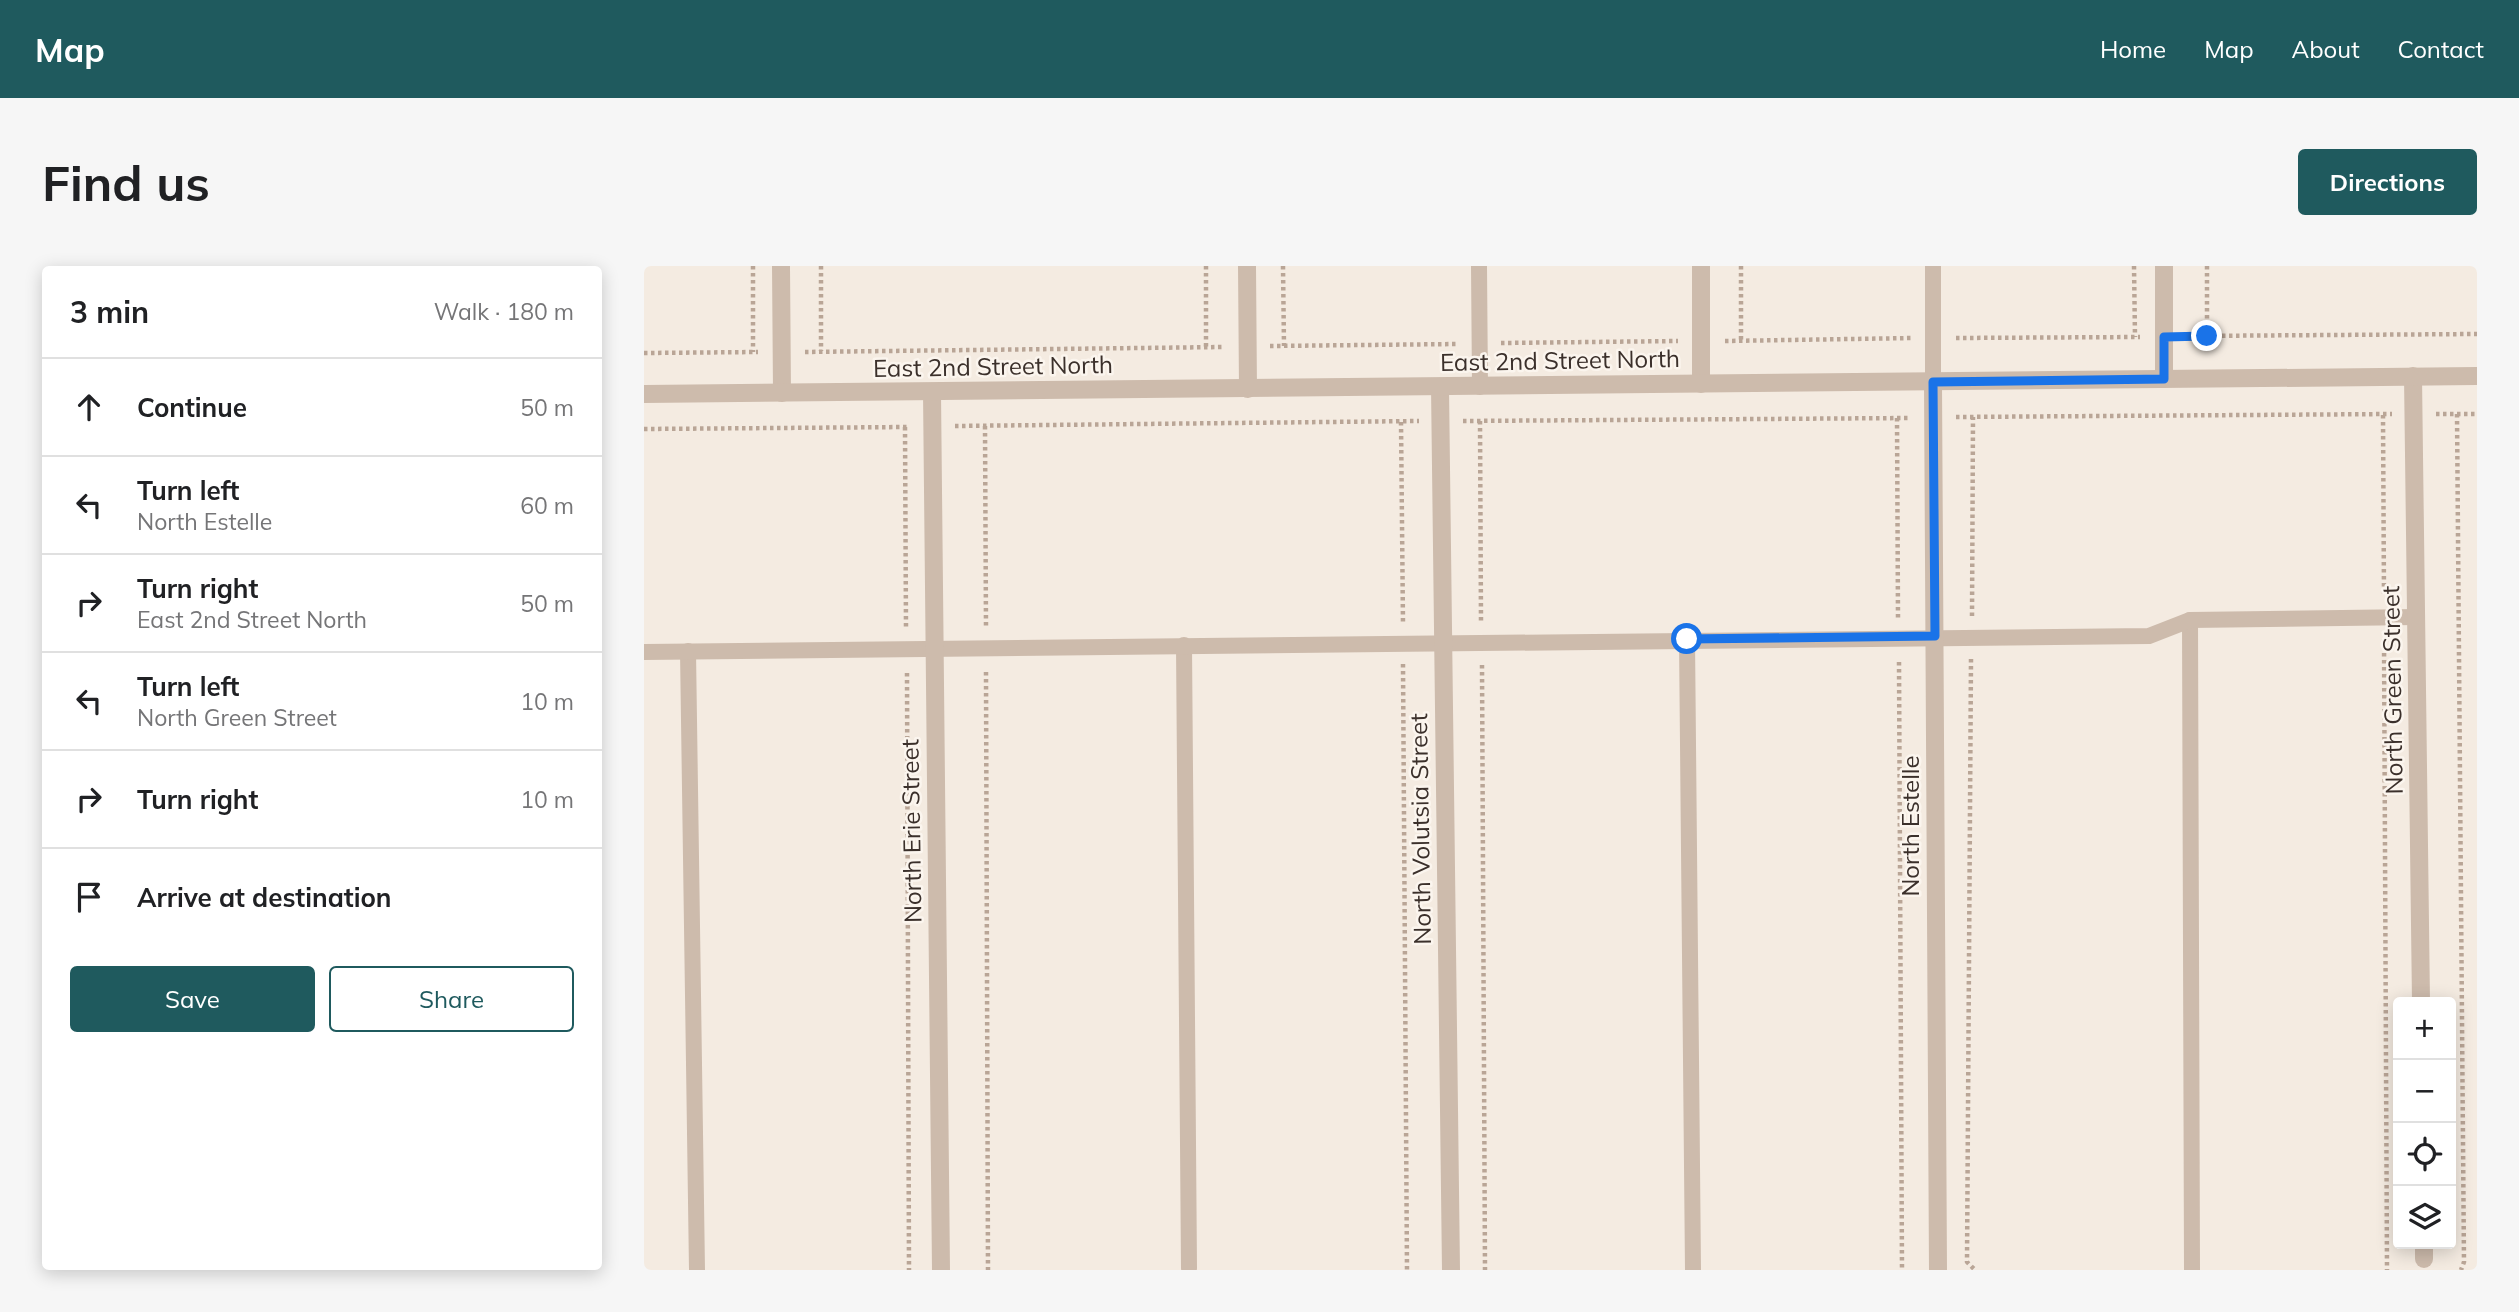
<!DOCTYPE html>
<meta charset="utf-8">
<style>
:root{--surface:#fff;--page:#f6f6f6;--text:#202124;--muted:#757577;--line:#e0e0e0;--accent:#1f5a5e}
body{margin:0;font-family:Mulish,sans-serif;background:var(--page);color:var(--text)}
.controls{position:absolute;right:21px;bottom:21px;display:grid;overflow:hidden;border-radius:7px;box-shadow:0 4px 18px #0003}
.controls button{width:63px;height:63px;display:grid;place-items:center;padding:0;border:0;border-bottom:2px solid var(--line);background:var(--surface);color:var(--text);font:35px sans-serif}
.stop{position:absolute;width:21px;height:21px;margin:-16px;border:5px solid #1a73e8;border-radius:50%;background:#fff}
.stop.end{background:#1a73e8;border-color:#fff;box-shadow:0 2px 7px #0008}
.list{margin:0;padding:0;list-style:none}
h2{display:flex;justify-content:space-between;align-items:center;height:91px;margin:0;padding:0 28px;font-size:30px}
h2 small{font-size:23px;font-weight:400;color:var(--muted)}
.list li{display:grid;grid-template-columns:46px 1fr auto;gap:21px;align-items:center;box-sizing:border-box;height:98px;padding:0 28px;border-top:2px solid var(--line)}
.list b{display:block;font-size:26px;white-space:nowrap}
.list p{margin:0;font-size:23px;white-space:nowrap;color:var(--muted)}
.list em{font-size:23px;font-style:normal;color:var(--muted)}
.actions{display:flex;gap:14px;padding:21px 28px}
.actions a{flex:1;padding:16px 0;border:2px solid var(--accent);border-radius:7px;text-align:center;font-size:24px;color:var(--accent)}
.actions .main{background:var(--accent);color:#fff}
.icon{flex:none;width:38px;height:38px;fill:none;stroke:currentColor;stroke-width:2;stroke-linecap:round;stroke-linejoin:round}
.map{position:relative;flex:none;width:1833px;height:1004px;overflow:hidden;border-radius:7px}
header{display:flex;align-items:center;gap:42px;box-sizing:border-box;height:98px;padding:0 35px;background:var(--accent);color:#fff}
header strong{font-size:33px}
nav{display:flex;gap:38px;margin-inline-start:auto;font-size:24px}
.intro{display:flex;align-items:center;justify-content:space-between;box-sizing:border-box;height:168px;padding:0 42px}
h1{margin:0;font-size:49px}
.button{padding:18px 32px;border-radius:7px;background:var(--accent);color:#fff;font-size:24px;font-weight:700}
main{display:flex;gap:42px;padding:0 42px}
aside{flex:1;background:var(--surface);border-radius:7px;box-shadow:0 4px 18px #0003}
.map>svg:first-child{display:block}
</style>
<header>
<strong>Map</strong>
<nav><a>Home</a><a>Map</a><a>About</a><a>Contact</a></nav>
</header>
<div class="intro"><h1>Find us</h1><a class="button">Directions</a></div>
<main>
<aside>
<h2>3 min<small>Walk · 180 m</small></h2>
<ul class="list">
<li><svg class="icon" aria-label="ahead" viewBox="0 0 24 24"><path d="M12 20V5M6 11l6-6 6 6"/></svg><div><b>Continue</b></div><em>50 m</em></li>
<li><svg class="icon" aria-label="left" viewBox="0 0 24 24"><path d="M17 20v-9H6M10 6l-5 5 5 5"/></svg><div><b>Turn left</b><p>North Estelle</p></div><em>60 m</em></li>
<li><svg class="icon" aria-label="right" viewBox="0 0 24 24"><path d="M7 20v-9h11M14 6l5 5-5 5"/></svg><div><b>Turn right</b><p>East 2nd Street North</p></div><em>50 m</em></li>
<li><svg class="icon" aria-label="left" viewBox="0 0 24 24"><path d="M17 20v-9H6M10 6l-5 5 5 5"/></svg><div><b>Turn left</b><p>North Green Street</p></div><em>10 m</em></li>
<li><svg class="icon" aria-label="right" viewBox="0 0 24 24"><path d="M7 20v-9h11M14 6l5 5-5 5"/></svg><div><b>Turn right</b></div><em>10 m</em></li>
<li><svg class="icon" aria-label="arrive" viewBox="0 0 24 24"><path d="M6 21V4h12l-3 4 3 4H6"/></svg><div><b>Arrive at destination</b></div></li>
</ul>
<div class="actions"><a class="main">Save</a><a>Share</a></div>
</aside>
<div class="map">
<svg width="1833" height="1004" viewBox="0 0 1833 1004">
<rect width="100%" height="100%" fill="#f4ebe1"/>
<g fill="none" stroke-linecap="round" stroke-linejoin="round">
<g stroke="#b9a596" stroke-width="4.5" stroke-dasharray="3.5 3.5" stroke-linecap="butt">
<path d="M 109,0 L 109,86"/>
<path d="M 177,0 L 177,85"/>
<path d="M 562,0 L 562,81"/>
<path d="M 639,0 L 640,80"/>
<path d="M 1097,0 L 1097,75"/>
<path d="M 1490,0 L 1491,71"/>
<path d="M 1563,0 L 1563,70"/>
<path d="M 1543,70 L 1833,68"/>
<path d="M 1312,72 L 1496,71"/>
<path d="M 1081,75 L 1269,72"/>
<path d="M 857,77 L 1034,75"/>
<path d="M 626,80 L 814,78"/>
<path d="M 161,86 L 579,81"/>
<path d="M 0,87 L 114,86"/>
<path d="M 1792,148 L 1833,148"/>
<path d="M 1813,148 L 1820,996 L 1817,1004"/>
<path d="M 1739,149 L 1740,330"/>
<path d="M 1312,151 L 1748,148"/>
<path d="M 1253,152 L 1254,352"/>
<path d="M 819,155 L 1265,152"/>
<path d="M 836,155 L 837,356"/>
<path d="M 757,156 L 759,358"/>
<path d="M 311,160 L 775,155"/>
<path d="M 341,160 L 342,362"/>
<path d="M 261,161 L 262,363"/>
<path d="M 0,163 L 264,161"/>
<path d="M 1328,350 L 1329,151"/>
<path d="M 1740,373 L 1743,1004"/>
<path d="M 1327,393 L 1323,996 L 1331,1004"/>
<path d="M 1255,396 L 1258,1004"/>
<path d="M 759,398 L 763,1004"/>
<path d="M 838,399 L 841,1004"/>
<path d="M 342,406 L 344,1004"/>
<path d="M 263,407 L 265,1004"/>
</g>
<g stroke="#cdbbac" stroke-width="16">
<path d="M 835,0 L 836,121"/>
<path d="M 1289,0 L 1289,116"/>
<path d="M 1546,354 L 1548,1004"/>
<path d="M 1043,373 L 1049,1004"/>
<path d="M 540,379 L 545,1002"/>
<path d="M 44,385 L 53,1004"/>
<path d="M 0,386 L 1505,370 L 1546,354 L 1772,351"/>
</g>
<g stroke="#cdbbac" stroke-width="18">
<path d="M 137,0 L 138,127"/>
<path d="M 603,0 L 604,123"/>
<path d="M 1520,0 L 1520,113"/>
<path d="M 1769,110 L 1777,736"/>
<path d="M 1289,116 L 1294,1004"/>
<path d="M 1057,118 L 1057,0"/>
<path d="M 796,121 L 807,1004"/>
<path d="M 288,126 L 297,1004"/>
<path d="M 1780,978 L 1780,993"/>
</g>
<path stroke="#cdbbac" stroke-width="18" d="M 0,128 L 1833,110"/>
</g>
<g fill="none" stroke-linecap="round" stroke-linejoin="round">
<path stroke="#1a73e8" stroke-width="9" d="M 1043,373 L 1291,370 L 1289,116 L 1520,113 L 1520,71 L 1563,70"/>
</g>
<g text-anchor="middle" stroke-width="5" stroke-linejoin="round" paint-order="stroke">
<g font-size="24" fill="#3b302b" stroke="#fbf5ee">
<text transform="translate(916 95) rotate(-1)" y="8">East 2nd Street North</text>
<text transform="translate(349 101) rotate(-1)" y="8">East 2nd Street North</text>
<text transform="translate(1749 424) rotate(-91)" y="8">North Green Street</text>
<text transform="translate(1267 560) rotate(-90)" y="8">North Estelle</text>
<text transform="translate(777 563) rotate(-91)" y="8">North Volutsia Street</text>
<text transform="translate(268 565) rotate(-91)" y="8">North Erie Street</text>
</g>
</g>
</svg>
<div class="controls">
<button>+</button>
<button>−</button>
<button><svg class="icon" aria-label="locate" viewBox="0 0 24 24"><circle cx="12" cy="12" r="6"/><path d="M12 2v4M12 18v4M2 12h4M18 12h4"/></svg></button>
<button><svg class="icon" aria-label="layers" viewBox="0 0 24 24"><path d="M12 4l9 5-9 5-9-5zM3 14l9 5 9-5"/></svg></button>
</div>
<div class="stop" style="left:1043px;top:373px"></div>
<div class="stop end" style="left:1563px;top:70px"></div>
</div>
</main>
